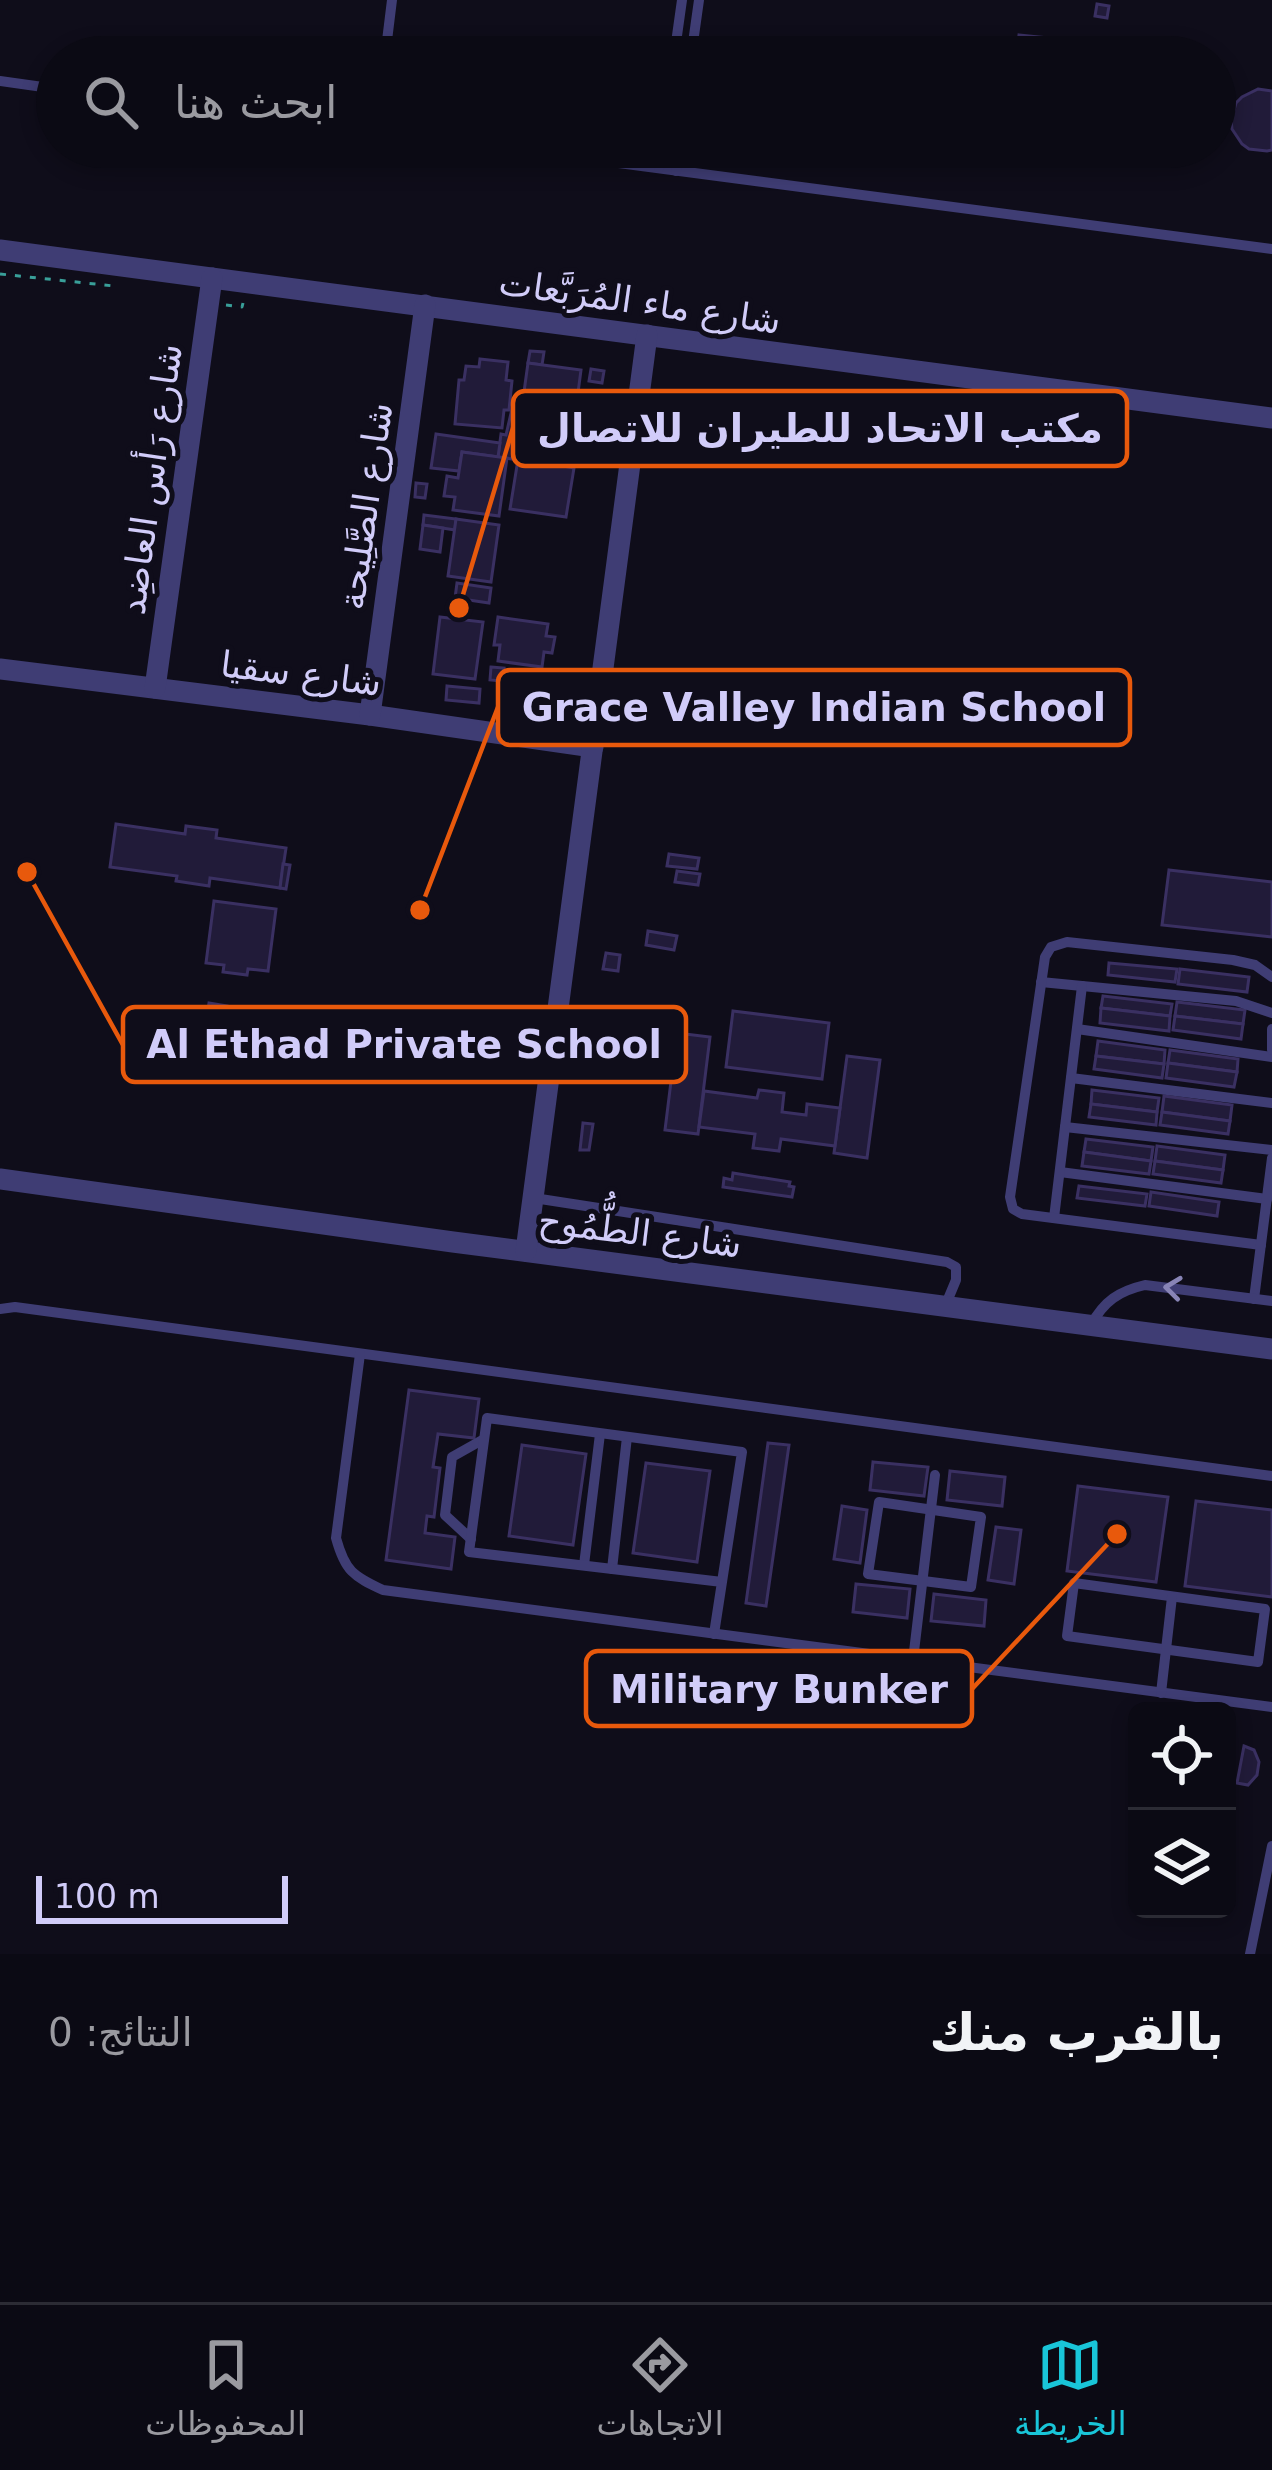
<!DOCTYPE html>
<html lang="ar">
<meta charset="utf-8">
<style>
:root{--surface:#0b0a14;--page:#14131d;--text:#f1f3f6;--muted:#9a9aa0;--line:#2b2b34;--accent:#19c5d8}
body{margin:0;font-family:"DejaVu Sans","Noto Sans Arabic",sans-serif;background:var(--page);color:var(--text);direction:rtl}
.controls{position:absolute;right:36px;bottom:36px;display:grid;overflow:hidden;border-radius:18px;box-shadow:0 6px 18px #0003}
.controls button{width:108px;height:108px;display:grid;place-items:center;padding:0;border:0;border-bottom:3px solid var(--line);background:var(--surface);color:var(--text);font:60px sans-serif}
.scale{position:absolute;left:36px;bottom:30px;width:252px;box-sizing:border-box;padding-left:12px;border:6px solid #d1ccf9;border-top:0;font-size:33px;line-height:42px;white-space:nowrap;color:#d1ccf9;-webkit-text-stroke:9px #0f0d1a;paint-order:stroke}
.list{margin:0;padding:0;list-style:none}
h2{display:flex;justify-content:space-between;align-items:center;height:156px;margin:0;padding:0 48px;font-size:51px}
h2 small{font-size:39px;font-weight:400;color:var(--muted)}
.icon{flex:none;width:66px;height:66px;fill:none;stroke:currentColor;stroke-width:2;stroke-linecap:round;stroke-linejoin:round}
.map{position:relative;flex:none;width:1272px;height:1954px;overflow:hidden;direction:ltr}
.search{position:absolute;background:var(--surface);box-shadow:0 6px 18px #0003;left:36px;right:36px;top:36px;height:132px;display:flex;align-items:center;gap:30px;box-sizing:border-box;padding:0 42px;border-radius:66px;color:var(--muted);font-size:45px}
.sheet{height:348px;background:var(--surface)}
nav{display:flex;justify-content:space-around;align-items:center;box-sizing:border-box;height:168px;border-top:3px solid var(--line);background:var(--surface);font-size:33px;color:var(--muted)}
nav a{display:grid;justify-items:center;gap:6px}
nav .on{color:var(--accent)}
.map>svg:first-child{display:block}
</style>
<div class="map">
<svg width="1272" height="1954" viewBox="0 0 1272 1954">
<rect width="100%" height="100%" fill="#0f0d1a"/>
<g fill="#211b39" stroke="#3a3062" stroke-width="3">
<path d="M 1097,4 L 1109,6 L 1107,18 L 1095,16 Z"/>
<path d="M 1019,35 L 1109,44 L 1107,57 L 1016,57 Z"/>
<path d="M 1258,89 L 1272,91 L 1272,150 L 1267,151 L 1249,149 L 1242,144 L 1232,129 L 1231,120 L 1236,103 L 1242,97 Z"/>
<path d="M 530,351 L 544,352 L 542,365 L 528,363 Z"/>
<path d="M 480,359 L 508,362 L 506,380 L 512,381 L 509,410 L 504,410 L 502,428 L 455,424 L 459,380 L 464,380 L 466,366 L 479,367 Z"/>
<path d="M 528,363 L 581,370 L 576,408 L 582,409 L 580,421 L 569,419 L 566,440 L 537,436 L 538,430 L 519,428 Z"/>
<path d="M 591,369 L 604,371 L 602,383 L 589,381 Z"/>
<path d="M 514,400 L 519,401 L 512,459 L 498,457 L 501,434 L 506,435 Z"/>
<path d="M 436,434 L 500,443 L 498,457 L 462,452 L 459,471 L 431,468 Z"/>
<path d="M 520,447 L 560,453 L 558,465 L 574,468 L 566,517 L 510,509 Z"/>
<path d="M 462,452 L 507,458 L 499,516 L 453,510 L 455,497 L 444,496 L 447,476 L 458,478 Z"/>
<path d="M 416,483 L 427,484 L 425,498 L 415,497 Z"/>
<path d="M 424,515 L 456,519 L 455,530 L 423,525 Z"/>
<path d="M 456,519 L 499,525 L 491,582 L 448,576 Z"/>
<path d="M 423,525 L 443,528 L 440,552 L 420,549 Z"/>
<path d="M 457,583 L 491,588 L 489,603 L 455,598 Z"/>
<path d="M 440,617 L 483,622 L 475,679 L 433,674 Z"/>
<path d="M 498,617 L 548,624 L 546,636 L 555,637 L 552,653 L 544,652 L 542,667 L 498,661 L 500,645 L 494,645 Z"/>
<path d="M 491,667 L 504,668 L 502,681 L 490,680 Z"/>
<path d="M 447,686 L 480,689 L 479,703 L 446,700 Z"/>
<path d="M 116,824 L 185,834 L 186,826 L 217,830 L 216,838 L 286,848 L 280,888 L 210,878 L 209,886 L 176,881 L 177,876 L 110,867 Z"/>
<path d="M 669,854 L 699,858 L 697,869 L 667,866 Z"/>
<path d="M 283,864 L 290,865 L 286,889 L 280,888 Z"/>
<path d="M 1169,870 L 1272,882 L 1272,937 L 1162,925 Z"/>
<path d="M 677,871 L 700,874 L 698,885 L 675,882 Z"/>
<path d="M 214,901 L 276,909 L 268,971 L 248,969 L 247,975 L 223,972 L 224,965 L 206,963 Z"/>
<path d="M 648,931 L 677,936 L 674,950 L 646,945 Z"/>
<path d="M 606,953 L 620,955 L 618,971 L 603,969 Z"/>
<path d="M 1109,963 L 1177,969 L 1175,982 L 1108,975 Z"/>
<path d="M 1180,969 L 1249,977 L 1247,992 L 1178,984 Z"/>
<path d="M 1103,996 L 1172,1004 L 1170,1016 L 1101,1008 Z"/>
<path d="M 1177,1002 L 1245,1010 L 1243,1024 L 1175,1016 Z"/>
<path d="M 209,1003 L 227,1006 L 223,1030 L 205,1028 Z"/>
<path d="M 266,1007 L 276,1008 L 272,1036 L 248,1033 L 249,1024 L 264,1026 Z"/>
<path d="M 1101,1008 L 1170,1016 L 1169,1031 L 1100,1023 Z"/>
<path d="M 733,1011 L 829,1023 L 822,1079 L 726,1067 Z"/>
<path d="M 1175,1016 L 1243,1024 L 1241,1039 L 1173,1030 Z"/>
<path d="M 677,1033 L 710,1037 L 698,1134 L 665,1130 Z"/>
<path d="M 1098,1041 L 1165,1050 L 1164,1064 L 1096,1056 Z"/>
<path d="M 1170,1050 L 1238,1059 L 1237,1072 L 1168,1063 Z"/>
<path d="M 847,1056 L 880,1060 L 867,1158 L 834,1153 Z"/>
<path d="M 1096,1056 L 1164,1064 L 1162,1078 L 1094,1069 Z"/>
<path d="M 1168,1063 L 1237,1072 L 1234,1087 L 1166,1078 Z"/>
<path d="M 759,1090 L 784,1093 L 782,1112 L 806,1115 L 807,1104 L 840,1108 L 835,1146 L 781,1139 L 779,1151 L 753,1148 L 755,1134 L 699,1127 L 704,1091 L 757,1098 Z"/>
<path d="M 1092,1090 L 1159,1098 L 1157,1112 L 1091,1104 Z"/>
<path d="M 1164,1096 L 1232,1105 L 1230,1121 L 1162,1112 Z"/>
<path d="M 1091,1104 L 1157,1112 L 1156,1125 L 1089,1117 Z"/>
<path d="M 1162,1112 L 1230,1121 L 1228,1134 L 1160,1125 Z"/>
<path d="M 583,1123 L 593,1124 L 589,1150 L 580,1150 Z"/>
<path d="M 1086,1139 L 1153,1147 L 1151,1161 L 1084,1152 Z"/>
<path d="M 1157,1146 L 1225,1155 L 1223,1170 L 1155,1161 Z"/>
<path d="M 1084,1152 L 1151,1161 L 1149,1174 L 1082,1166 Z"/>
<path d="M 1155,1161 L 1223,1170 L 1221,1183 L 1153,1174 Z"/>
<path d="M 733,1173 L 790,1182 L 789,1186 L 794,1187 L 792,1197 L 723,1187 L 724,1178 L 732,1180 Z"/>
<path d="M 1079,1186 L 1147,1194 L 1145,1206 L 1077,1198 Z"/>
<path d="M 1151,1192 L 1219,1202 L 1217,1216 L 1149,1206 Z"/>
<path d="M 409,1390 L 479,1399 L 474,1438 L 438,1434 L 433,1467 L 440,1468 L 434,1517 L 427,1516 L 425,1533 L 455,1537 L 451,1569 L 386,1560 Z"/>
<path d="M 768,1443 L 789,1445 L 766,1606 L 746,1603 Z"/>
<path d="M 522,1445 L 586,1454 L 573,1545 L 509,1536 Z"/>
<path d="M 873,1462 L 928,1467 L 924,1496 L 870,1490 Z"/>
<path d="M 646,1463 L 710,1471 L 697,1562 L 633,1553 Z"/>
<path d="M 950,1471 L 1005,1477 L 1002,1506 L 947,1500 Z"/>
<path d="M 1078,1486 L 1168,1497 L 1156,1582 L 1067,1571 Z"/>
<path d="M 1196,1501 L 1272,1510 L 1272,1597 L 1185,1586 Z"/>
<path d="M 842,1506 L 867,1510 L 860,1563 L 834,1559 Z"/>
<path d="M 996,1527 L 1021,1530 L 1014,1584 L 988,1580 Z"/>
<path d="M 856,1584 L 910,1589 L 907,1618 L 853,1612 Z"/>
<path d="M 934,1594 L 986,1600 L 984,1626 L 931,1621 Z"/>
<path d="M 1244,1746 L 1254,1750 L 1259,1762 L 1257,1775 L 1248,1785 L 1237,1783 Z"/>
</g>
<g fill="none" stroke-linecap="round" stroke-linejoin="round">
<g stroke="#399f99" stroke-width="3" stroke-dasharray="6 9" stroke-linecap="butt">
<path d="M 0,274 L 114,286"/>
<path d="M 226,305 L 242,307 L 243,303"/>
</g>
<g stroke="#3f3d74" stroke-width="10">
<path d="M 385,57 L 392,0"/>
<path d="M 674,57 L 682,0"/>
<path d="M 691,57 L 699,0"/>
<path d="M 0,81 L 57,89"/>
<path d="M 497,147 L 1272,249"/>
<path d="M 659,168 L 662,147"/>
<path d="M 676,171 L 679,147"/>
<path d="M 1041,982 L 1236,1001 L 1272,1013"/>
<path d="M 1077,1029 L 1272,1057"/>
<path d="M 1272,1029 L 1272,1050"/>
<path d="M 1071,1078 L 1272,1103"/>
<path d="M 1065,1127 L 1272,1150"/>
<path d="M 1060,1172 L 1267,1199"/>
<path d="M 534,1198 L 947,1262 L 956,1267 L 956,1280 L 946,1304"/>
<path d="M 1054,1218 L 1082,986"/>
<path d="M 1261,1245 L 1022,1214 L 1013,1209 L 1010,1197 L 1045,957 L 1051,947 L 1067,942 L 1233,960 L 1255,965 L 1272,977"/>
<path d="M 1254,1299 L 1272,1158"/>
<path d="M 0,1309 L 15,1307 L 1272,1476"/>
<path d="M 1091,1325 C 1104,1301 1119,1291 1145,1285 L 1272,1301"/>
<path d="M 360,1354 L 336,1538 C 345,1571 353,1576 383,1590 L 1272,1707"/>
<path d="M 879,1502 L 981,1517 L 971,1587 L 868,1574 Z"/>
<path d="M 471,1539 L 445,1515 L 452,1457 L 484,1439"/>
<path d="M 584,1565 L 600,1434"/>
<path d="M 612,1569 L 627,1437"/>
<path d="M 1074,1583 L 1265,1609 L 1258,1662 L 1067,1636 Z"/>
<path d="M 714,1634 L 742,1452 L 487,1418 L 469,1552 L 722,1582"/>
<path d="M 913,1660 L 935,1475"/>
<path d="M 1161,1693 L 1172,1597"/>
<path d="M 1250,1954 L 1272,1846"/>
</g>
<g stroke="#3f3d74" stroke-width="21">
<path d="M 0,250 L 1272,418"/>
<path d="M 0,669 L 370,715 L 593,747"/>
<path d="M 155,688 L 212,278"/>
<path d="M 370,715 L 425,305"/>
<path d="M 0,1179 L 453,1242 L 1272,1349"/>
<path d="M 526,1251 L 647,335"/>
</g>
</g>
<defs><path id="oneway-chevron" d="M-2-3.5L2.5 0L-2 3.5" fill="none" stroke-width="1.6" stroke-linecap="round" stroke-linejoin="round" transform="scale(3)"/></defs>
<use stroke="#8884b6" href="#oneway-chevron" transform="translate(1173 1288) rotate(-173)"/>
<g text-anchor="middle" stroke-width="10" stroke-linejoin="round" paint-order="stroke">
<g font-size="36" fill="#d1ccf9" stroke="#0f0d1a">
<text transform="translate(640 301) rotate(8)" y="13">شارع ماء المُرَبَّعات</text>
<text transform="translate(150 479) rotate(-82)" y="13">شارع رَأس العاضِد</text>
<text transform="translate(365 506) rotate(-82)" y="13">شارع الصَّلِيحة</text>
<text transform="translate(301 673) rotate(7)" y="13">شارع سقيا</text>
<text transform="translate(640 1232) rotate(7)" y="13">شارع الطُّمُوح</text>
</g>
</g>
<path fill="none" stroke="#e8590c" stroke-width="4.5" d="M459 608L513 428M420 910L498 707M27 872L123 1045M1117 1534L972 1689"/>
<g fill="#e8590c" stroke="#0f0d1a" stroke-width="4.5">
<circle cx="459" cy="608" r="12"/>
<circle cx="420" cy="910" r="12"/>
<circle cx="27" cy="872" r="12"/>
<circle cx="1117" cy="1534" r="12"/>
</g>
<g fill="#0f0d1a" stroke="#e8590c" stroke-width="4.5">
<rect x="513" y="391" width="614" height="75" rx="12"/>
<rect x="498" y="670" width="632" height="75" rx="12"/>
<rect x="123" y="1007" width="563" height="75" rx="12"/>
<rect x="586" y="1651" width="386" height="75" rx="12"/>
</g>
<g font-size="39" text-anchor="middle" font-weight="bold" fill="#d1ccf9">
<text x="820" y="442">مكتب الاتحاد للطيران للاتصال</text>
<text x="814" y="721">Grace Valley Indian School</text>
<text x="404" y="1058">Al Ethad Private School</text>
<text x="779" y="1703">Military Bunker</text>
</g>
</svg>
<div class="controls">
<button><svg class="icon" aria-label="locate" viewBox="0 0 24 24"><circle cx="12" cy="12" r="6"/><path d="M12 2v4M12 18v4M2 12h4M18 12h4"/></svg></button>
<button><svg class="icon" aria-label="layers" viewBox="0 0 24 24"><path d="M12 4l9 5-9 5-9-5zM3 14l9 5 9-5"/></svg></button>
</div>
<div class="scale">100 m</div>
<div class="search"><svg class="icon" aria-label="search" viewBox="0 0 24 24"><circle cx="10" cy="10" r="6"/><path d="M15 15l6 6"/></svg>ابحث هنا</div>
</div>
<section class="sheet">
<h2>بالقرب منك<small>النتائج: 0</small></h2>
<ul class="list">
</ul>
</section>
<nav>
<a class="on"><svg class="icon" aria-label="map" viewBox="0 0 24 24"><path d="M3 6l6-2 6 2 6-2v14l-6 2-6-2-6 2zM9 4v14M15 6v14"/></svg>الخريطة</a>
<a><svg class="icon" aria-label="directions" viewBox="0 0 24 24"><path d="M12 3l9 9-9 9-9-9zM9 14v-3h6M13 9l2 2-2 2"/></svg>الاتجاهات</a>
<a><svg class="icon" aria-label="saved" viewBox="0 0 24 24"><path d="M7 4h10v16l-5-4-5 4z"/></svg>المحفوظات</a>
</nav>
